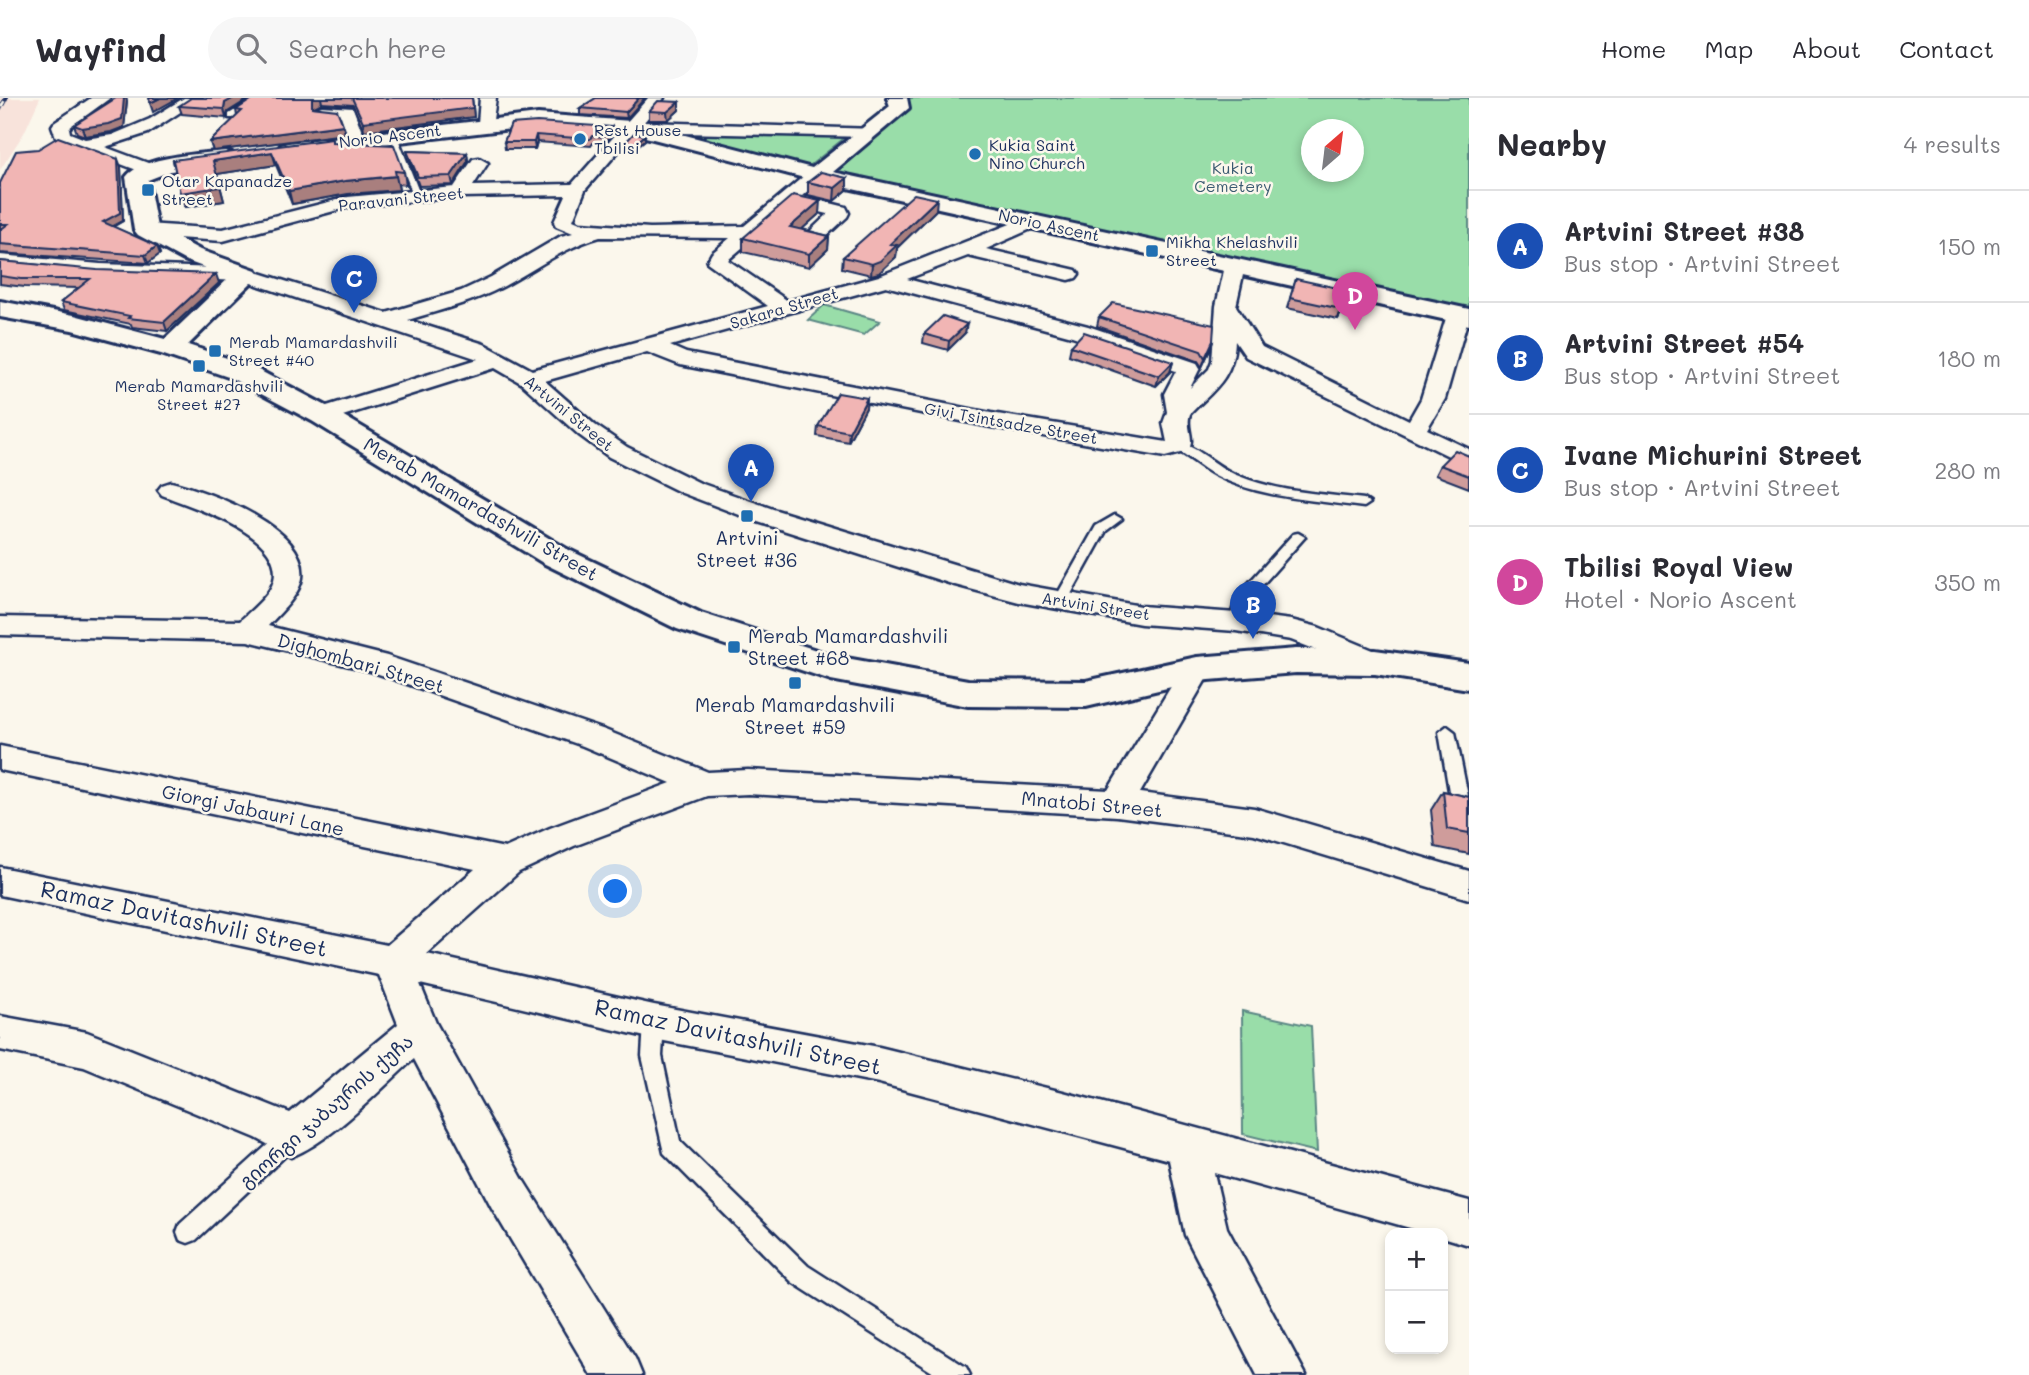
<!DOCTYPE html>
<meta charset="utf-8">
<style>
:root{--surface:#fff;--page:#f7f7f7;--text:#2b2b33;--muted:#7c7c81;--line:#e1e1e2;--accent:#0b8043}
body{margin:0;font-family:Mali,"Noto Sans Georgian",sans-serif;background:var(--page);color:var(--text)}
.controls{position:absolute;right:21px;bottom:21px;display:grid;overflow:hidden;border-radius:14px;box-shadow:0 4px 10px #0003}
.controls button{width:63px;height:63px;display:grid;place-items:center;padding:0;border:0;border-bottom:2px solid var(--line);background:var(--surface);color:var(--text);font:35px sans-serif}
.compass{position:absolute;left:1301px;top:21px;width:63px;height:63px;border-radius:50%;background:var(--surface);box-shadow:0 4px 10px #0003;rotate:28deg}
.you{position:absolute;left:616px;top:794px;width:24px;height:24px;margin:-18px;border:5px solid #fff;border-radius:50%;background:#1a73e8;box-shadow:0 0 0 10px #1a73e833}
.badge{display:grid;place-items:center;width:46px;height:46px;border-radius:50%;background:var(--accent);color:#fff;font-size:23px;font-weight:700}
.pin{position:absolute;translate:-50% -58px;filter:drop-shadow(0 2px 4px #0008)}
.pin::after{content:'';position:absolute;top:37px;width:24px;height:21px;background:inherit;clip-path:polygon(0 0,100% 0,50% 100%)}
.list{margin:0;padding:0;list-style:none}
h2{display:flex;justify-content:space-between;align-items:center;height:91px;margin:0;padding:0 28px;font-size:30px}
h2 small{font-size:23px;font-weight:400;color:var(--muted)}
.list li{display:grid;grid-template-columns:46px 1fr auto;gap:21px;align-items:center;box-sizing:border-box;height:112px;padding:0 28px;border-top:2px solid var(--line)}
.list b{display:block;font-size:26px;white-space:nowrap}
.list p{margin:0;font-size:23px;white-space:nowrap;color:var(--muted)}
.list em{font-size:23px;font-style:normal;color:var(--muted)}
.icon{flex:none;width:38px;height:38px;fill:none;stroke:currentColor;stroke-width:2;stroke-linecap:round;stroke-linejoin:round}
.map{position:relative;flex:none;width:1469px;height:1277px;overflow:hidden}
header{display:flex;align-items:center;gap:42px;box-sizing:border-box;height:98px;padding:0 35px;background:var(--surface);border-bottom:2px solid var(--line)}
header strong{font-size:33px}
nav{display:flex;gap:38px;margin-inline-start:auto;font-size:24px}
.search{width:490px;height:63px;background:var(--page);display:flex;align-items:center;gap:18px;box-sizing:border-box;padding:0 24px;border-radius:38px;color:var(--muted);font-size:26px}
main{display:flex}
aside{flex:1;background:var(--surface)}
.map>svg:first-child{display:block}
</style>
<header>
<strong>Wayfind</strong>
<div class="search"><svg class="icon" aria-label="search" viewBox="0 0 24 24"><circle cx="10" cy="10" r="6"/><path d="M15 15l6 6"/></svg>Search here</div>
<nav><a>Home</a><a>Map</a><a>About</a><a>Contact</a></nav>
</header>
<main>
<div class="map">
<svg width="1469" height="1277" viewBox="0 0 1469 1277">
<rect width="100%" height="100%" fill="#fbf7ec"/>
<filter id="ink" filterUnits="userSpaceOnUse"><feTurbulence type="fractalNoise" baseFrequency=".0143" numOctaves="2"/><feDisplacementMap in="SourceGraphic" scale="14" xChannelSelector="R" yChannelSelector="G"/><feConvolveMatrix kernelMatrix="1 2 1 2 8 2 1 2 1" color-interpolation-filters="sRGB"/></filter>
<g filter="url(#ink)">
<path fill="#f8e3db" d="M 0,0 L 40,0 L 24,35 L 0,72 Z"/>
<g fill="#99dda9" stroke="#5a8684" stroke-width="2" fill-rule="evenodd">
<path d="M 906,0 L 1469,0 L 1469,210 L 837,74 L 910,8 ZM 1311,32 L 1353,32 L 1353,74 L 1311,74 Z"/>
<path d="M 652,31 L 847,38 L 807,70 Z"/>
<path d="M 824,207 L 880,223 L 864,237 L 808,222 Z"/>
<path d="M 1242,913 L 1311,928 L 1317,1054 L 1243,1036 Z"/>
</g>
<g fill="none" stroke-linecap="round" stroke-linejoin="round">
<defs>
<g id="lane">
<path d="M 255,0 L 264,0 L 235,20 L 229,20 L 229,16 Z"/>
<path d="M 390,36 L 397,38 L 421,99 L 413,97 Z"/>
<path d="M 1179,344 C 1203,352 1217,370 1239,378 C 1278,394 1323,396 1364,401 L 1370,405 L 1364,409 C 1315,402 1259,400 1215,377 C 1200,369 1190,359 1175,351 L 1173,348 Z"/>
<path d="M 1115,417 L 1122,421 L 1106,433 L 1065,507 L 1055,507 L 1053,504 L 1096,428 Z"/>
<path d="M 1298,435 L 1305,439 L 1249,502 L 1241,527 L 1231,527 L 1229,524 L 1237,498 L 1293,436 Z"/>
<path d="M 1447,628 L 1455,634 L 1469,703 L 1469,716 L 1455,710 L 1450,699 L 1439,634 Z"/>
<path d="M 654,915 L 661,918 L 664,924 L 662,958 L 680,1043 L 808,1168 L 966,1269 L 970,1277 L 937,1277 L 792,1184 L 664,1055 L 642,958 L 644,924 L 647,918 Z"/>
<path d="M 291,1029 L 298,1032 L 301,1039 L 298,1046 L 196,1142 L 188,1145 L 180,1142 L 177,1134 L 180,1126 L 284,1032 Z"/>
</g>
<g id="street">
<path d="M 91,0 L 110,0 L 69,30 L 70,35 L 85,41 L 112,37 L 150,21 L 184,0 L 202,0 L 148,35 L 105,49 L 156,68 L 159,72 L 156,76 L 150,77 L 57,42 L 52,28 L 54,25 Z"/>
<path d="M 480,0 L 496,0 L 492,29 L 480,29 L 478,26 Z"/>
<path d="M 648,0 L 664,0 L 644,24 L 876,31 L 878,34 L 876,37 L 870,39 L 635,34 L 585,92 L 573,122 L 580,125 L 650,130 L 744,128 L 810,73 L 822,73 L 825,77 L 802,98 L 846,109 L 849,115 L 847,119 L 823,141 L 816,143 L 806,137 L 828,116 L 792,107 L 728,162 L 788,203 L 879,178 L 1033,117 L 1040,119 L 1042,123 L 1040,127 L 986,151 L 1076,172 L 1079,176 L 1076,180 L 1069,182 L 968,158 L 907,181 L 1088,228 L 1197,265 L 1200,270 L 1190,290 L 1209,271 L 1212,263 L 1216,208 L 1225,168 L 1228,164 L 1242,164 L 1245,168 L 1236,208 L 1262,249 L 1409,322 L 1421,301 L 1447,217 L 1451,213 L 1465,213 L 1469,217 L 1445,301 L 1427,331 L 1469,351 L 1469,368 L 1246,259 L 1235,243 C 1233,281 1214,291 1190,316 C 1185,330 1196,340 1188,353 L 1165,359 L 991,329 L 680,267 L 647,254 L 545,283 L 595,327 L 627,349 L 700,385 L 776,412 L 1019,486 L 1141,508 L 1236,515 L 1291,522 L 1318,529 L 1385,557 L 1390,564 L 1385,571 L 1375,574 L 1365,571 L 1291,542 L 1236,533 L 1141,526 L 1019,504 L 955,487 L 758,424 L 682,395 L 609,359 L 579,337 L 521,285 L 495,270 L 330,322 L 314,322 L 310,317 L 314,312 L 478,261 L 245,183 L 100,178 L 0,169 L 0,157 L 100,166 L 247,171 L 386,215 L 461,193 L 491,179 L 561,138 L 573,135 L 556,128 L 554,124 L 566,97 L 460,99 L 349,109 L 223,143 L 146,138 L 137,132 L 146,126 L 223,131 L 348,99 L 454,89 L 473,61 L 479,60 L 488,65 L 473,88 L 572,86 ZM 600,139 L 730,140 L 712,155 L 707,164 L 768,208 L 532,272 L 484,246 L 408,222 C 441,212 474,204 504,188 C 538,170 564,149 600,139 ZM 886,188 L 1072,238 L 1176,273 L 1164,296 L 1167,314 L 1163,325 L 1167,344 L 991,315 L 686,255 L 670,248 Z"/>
<path d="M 322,8 L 353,10 L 365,42 L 363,46 L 351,46 L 341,18 L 316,16 L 314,13 L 316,10 Z"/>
<path d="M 171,384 C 210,394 309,429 302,480 C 299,498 280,515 268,528 L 387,558 L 605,632 L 708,674 L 748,672 L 1108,692 L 1186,564 L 1197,561 L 1208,564 L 1212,571 L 1140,695 L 1254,710 L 1469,773 L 1469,801 L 1254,736 L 1117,718 L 748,696 L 707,698 L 574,748 L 519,774 L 427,856 L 654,907 L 879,949 L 1063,994 L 1469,1103 L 1469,1147 L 1443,1139 L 1443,1135 L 1428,1135 L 1214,1075 L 1227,1130 L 1306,1277 L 1257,1277 L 1185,1137 L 1169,1062 L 879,985 L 654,941 L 420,886 L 436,925 L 522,1080 L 635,1260 L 642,1277 L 591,1277 L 492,1110 L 414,961 C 378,993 335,1041 291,1059 L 256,1040 L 84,969 L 0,952 L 0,918 L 87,934 L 290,1015 L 398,926 L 379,877 L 0,797 L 0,769 L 387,847 L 475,771 L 0,672 L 0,648 L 505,750 L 550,730 L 671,685 L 583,648 L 370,573 L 248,543 L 0,537 L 0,519 L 240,523 C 251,512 270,498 274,482 C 285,436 194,410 162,397 L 158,392 L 162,387 Z"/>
</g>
<g id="secondary">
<path d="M 887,0 L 907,0 L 909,10 L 833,74 L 1469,211 L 1469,227 L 816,83 L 630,35 L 538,28 L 288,57 L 281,55 L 278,51 L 281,47 L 288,45 L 538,16 L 631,23 L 812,70 L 890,8 Z"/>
<path d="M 225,53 L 232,55 L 235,59 L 232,63 L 171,73 L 148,82 L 157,129 L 200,152 L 256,172 L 259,177 L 188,247 L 251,268 L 332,311 L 567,451 L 701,515 L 835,558 L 968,582 L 1086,583 L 1197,559 L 1296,551 L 1375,552 L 1469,565 L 1469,591 L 1375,576 L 1296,575 L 1197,583 L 1086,609 L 968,608 L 831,582 L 677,531 L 543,465 L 312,323 L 231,280 L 161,256 L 72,232 L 0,219 L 0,203 L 74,217 L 165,241 L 230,179 L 184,162 L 138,137 L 134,132 L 126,79 C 142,58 200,56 225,53 Z"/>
</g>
</defs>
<use href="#lane" stroke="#1b2f5e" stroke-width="5"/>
<use href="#street" stroke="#1b2f5e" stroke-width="5"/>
<use href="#secondary" stroke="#1b2f5e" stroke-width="6"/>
<use href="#lane" fill="#fbf7ec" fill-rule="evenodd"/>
<use href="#street" fill="#fbf7ec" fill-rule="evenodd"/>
<use href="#secondary" fill="#fbf7ec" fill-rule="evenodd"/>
<defs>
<path id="rail" d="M 0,11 L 6,0"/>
</defs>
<use href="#rail" stroke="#1b2f5e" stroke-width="4.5"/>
<use href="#rail" stroke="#fbf7ec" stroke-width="2.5" stroke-dasharray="9" stroke-linecap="butt"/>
</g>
<g fill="#cf9c9b" stroke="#1b2f5e" stroke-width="2">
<path d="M 116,0 L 126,0 L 127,3 L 124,29 L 111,34 L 85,38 L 77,35 L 74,27 Z"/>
<path d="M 250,0 L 228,14 L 226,20 L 182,16 L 179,8 Z"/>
<path d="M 254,0 L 472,0 L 474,19 L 364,33 L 353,7 L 322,5 L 314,9 L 345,36 L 213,53 L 210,44 L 237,18 L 236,12 Z"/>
<path d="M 596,0 L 645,0 L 627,20 L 580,17 L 580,10 Z"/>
<path d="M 679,4 L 679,12 L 668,22 L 649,22 L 649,13 Z"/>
<path d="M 511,26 L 612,29 L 612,36 L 604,46 L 593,45 L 591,48 L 537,44 L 535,51 L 505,51 L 504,44 Z"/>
<path d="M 645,37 L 645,42 L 635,50 L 626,49 L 625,45 Z"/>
<path d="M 332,44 L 404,74 L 406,87 L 398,86 L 399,92 L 348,96 L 292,106 L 276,67 L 217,76 L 224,103 L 185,109 L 173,62 Z"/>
<path d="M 407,53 L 467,55 L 468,63 L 453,87 L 419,88 L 409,60 Z"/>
<path d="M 121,69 L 123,123 L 113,129 L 157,148 L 160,156 L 148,165 L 0,155 L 0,85 Z"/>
<path d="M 808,84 L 847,92 L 834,103 L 808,97 Z"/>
<path d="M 936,112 L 897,150 L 896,159 L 879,175 L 871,177 L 842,170 L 843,159 Z"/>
<path d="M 819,116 L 802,131 L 829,138 L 828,151 L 809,169 L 743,154 L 743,140 Z"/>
<path d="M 0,163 L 219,185 L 167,233 L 132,229 L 131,226 L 64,212 L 61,204 L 80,190 L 25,189 L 0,186 Z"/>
<path d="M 1296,181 L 1347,203 L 1338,221 L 1287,210 Z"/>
<path d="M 1099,219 L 1213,243 L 1210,252 L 1202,269 L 1198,263 L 1097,228 Z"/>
<path d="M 965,235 L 948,252 L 923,245 L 924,236 Z"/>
<path d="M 1071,248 L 1173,264 L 1170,274 L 1156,288 L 1069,257 Z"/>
<path d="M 867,300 L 866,310 L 848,344 L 817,338 L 818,328 Z"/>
<path d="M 1469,358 L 1469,390 L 1435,377 L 1440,367 Z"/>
<path d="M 1443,693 L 1469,699 L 1469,756 L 1435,749 L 1431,712 Z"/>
</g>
<g fill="#a97f7e" stroke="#1b2f5e" stroke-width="2">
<path d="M 124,0 L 126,0 L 127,3 L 124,29 L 111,34 L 85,38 L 82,30 Z"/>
<path d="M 160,0 L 178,0 L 153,14 L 150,5 Z"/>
<path d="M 234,0 L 250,0 L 228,14 L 226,20 L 224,11 L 225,5 Z"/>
<path d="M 312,0 L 321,0 L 322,5 L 314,9 L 314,17 L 312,9 Z"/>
<path d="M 472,0 L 474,19 L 364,33 L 363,24 Z"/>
<path d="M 639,0 L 645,0 L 627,20 L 626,14 Z"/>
<path d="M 679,4 L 679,12 L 668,22 L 667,14 Z"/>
<path d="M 343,27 L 345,36 L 213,53 L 210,44 Z"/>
<path d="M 612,29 L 612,36 L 604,46 L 603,39 Z"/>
<path d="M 536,37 L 537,44 L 535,51 L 534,44 Z"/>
<path d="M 645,37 L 645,42 L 635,50 L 635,46 Z"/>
<path d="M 272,54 L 276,67 L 217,76 L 224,103 L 185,109 L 180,95 L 213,63 Z"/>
<path d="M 467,55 L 468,63 L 453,87 L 451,78 Z"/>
<path d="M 118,61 L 121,69 L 123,123 L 106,132 L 103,124 Z"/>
<path d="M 396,78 L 399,92 L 348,96 L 292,106 L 289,93 L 345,83 Z"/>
<path d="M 847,80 L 847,92 L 834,103 L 835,90 Z"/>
<path d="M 937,101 L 936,112 L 897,150 L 896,159 L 879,175 L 871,177 L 872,166 L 890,146 Z"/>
<path d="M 820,103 L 819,116 L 790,142 L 790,129 Z"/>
<path d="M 829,138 L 828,151 L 809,169 L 809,156 Z"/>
<path d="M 157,148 L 160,156 L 148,165 L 145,157 Z"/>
<path d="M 216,176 L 219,185 L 167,233 L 164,224 Z"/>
<path d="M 1351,193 L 1347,203 L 1338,221 L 1341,211 Z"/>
<path d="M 967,226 L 965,235 L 948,252 L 949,243 Z"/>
<path d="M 1213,243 L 1210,252 L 1202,269 L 1205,260 Z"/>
<path d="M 1173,264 L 1170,274 L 1156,288 L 1159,278 Z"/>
<path d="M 867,300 L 866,310 L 848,344 L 849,334 Z"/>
</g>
<g fill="#f1b5b4" stroke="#1b2f5e" stroke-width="2">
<path d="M 116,0 L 124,0 L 122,21 L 108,26 L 82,30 L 74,27 Z"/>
<path d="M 149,0 L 160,0 L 150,5 Z"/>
<path d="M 191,0 L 234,0 L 225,5 L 224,11 L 179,8 Z"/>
<path d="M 254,0 L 312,0 L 312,9 L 337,12 L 343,27 L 210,44 L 242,13 L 236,12 Z"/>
<path d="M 352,0 L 472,0 L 473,10 L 363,24 Z"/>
<path d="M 596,0 L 639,0 L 626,14 L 580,10 Z"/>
<path d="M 658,3 L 679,4 L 667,14 L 649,13 Z"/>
<path d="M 537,24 L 612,29 L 603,39 L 592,38 L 590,41 L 536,37 L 534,44 L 504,44 L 511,26 Z"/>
<path d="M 634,35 L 645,37 L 635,46 L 625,45 Z"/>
<path d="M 58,39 L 118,61 L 120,115 L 103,124 L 157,148 L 145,157 L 0,146 L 0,132 L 8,126 L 0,126 L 0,85 L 16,53 L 38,51 Z"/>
<path d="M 332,41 L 332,44 L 394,47 L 404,74 L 395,73 L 396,78 L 345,83 L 289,93 L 272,54 L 213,63 L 220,89 L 180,95 L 173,62 Z"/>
<path d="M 407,53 L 467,55 L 451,78 L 418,79 Z"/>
<path d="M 821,74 L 847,80 L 835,90 L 808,84 Z"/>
<path d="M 914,96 L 937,101 L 890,146 L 897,147 L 880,163 L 872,166 L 843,159 Z"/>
<path d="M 793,97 L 820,103 L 790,129 L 829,138 L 809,156 L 743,140 Z"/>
<path d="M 0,163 L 97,172 L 216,176 L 164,224 L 128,220 L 130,218 L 61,204 L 90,181 L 21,181 L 0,178 Z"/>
<path d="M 1296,181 L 1351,193 L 1341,211 L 1290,200 Z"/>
<path d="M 1113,205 L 1214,227 L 1213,243 L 1205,260 L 1201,253 L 1099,219 Z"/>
<path d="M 943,218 L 967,226 L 949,243 L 924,236 Z"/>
<path d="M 1084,234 L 1173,264 L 1159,278 L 1071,248 Z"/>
<path d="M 838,295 L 867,300 L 849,334 L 818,328 Z"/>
<path d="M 1455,352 L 1469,358 L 1469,378 L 1440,367 Z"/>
<path d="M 1443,693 L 1469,699 L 1469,735 L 1447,731 Z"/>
</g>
</g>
<g fill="#1f6fb2" stroke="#fbf7ec" stroke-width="2.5">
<circle cx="580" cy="41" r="7"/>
<circle cx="975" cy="56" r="7"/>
<rect x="141" y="85" width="14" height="14" rx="3.5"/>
<rect x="1145" y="146" width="14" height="14" rx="3.5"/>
<rect x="208" y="246" width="14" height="14" rx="3.5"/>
<rect x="192" y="261" width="14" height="14" rx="3.5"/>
<rect x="740" y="411" width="14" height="14" rx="3.5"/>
<rect x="727" y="542" width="14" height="14" rx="3.5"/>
<rect x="788" y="578" width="14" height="14" rx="3.5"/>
</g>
<g text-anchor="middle" stroke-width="5" stroke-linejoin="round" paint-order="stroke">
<g font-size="16" fill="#1b2f5e" stroke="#fbf7ec" text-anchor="start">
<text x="594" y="38">Rest House<tspan x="594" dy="18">Tbilisi</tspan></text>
<text x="989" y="53">Kukia Saint<tspan x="989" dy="18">Nino Church</tspan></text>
<text x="162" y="89">Otar Kapanadze<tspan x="162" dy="18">Street</tspan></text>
<text x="1166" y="150">Mikha Khelashvili<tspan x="1166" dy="18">Street</tspan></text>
<text x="229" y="250">Merab Mamardashvili<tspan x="229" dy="18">Street #40</tspan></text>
<text x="199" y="294" text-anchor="middle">Merab Mamardashvili<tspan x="199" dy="18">Street #27</tspan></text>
</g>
<g font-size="16" fill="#1b2f5e" stroke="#fbf7ec">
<text transform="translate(390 38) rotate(-7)" y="6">Norio Ascent</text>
<text transform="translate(401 101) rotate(-6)" y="6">Paravani Street</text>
<text transform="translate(1049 127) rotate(12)" y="6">Norio Ascent</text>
<text transform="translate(784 210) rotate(-16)" y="6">Sakara Street</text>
<text transform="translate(569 315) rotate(39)" y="6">Artvini Street</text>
<text transform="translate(1011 325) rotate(10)" y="6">Givi Tsintsadze Street</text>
<text transform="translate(1096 508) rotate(9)" y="6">Artvini Street</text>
</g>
<g font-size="16" fill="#3a5a71" stroke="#fbf7ec">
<text x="1233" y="76">Kukia<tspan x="1233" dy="18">Cemetery</tspan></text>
</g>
<g font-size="19" fill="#1b2f5e" stroke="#fbf7ec">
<text transform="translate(481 411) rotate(30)" y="7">Merab Mamardashvili Street</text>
<text transform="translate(361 565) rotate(16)" y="7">Dighombari Street</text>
<text transform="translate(1092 706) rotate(5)" y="7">Mnatobi Street</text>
<text transform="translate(253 712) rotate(12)" y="7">Giorgi Jabauri Lane</text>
<text transform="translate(326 1013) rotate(-41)" y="7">გიორგი ჯაბაურის ქუჩა</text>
</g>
<g font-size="19" fill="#1b2f5e" stroke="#fbf7ec">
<text x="747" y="447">Artvini<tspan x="747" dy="22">Street #36</tspan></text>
<text x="748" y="545" text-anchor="start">Merab Mamardashvili<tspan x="748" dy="22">Street #68</tspan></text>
<text x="795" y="614">Merab Mamardashvili<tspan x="795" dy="22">Street #59</tspan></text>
</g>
<g font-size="23" fill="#1b2f5e" stroke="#fbf7ec">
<text transform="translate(184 821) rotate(12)" y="8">Ramaz Davitashvili Street</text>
<text transform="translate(738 939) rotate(12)" y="8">Ramaz Davitashvili Street</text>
</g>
</g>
</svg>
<div class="controls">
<button>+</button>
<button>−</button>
</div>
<svg class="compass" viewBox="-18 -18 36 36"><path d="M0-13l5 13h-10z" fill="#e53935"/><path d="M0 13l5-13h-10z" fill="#7c7c81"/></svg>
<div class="you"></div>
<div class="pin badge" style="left:751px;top:404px;background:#1a4fb4">A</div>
<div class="pin badge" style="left:1253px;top:541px;background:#1a4fb4">B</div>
<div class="pin badge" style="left:354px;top:215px;background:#1a4fb4">C</div>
<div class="pin badge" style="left:1355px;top:232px;background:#d1479c">D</div>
</div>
<aside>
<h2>Nearby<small>4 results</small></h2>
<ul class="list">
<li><span class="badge" style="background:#1a4fb4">A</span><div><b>Artvini Street #38</b><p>Bus stop · Artvini Street</p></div><em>150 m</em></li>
<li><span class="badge" style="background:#1a4fb4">B</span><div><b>Artvini Street #54</b><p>Bus stop · Artvini Street</p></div><em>180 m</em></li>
<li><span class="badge" style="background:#1a4fb4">C</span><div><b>Ivane Michurini Street</b><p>Bus stop · Artvini Street</p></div><em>280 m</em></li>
<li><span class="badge" style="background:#d1479c">D</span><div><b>Tbilisi Royal View</b><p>Hotel · Norio Ascent</p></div><em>350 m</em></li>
</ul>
</aside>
</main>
